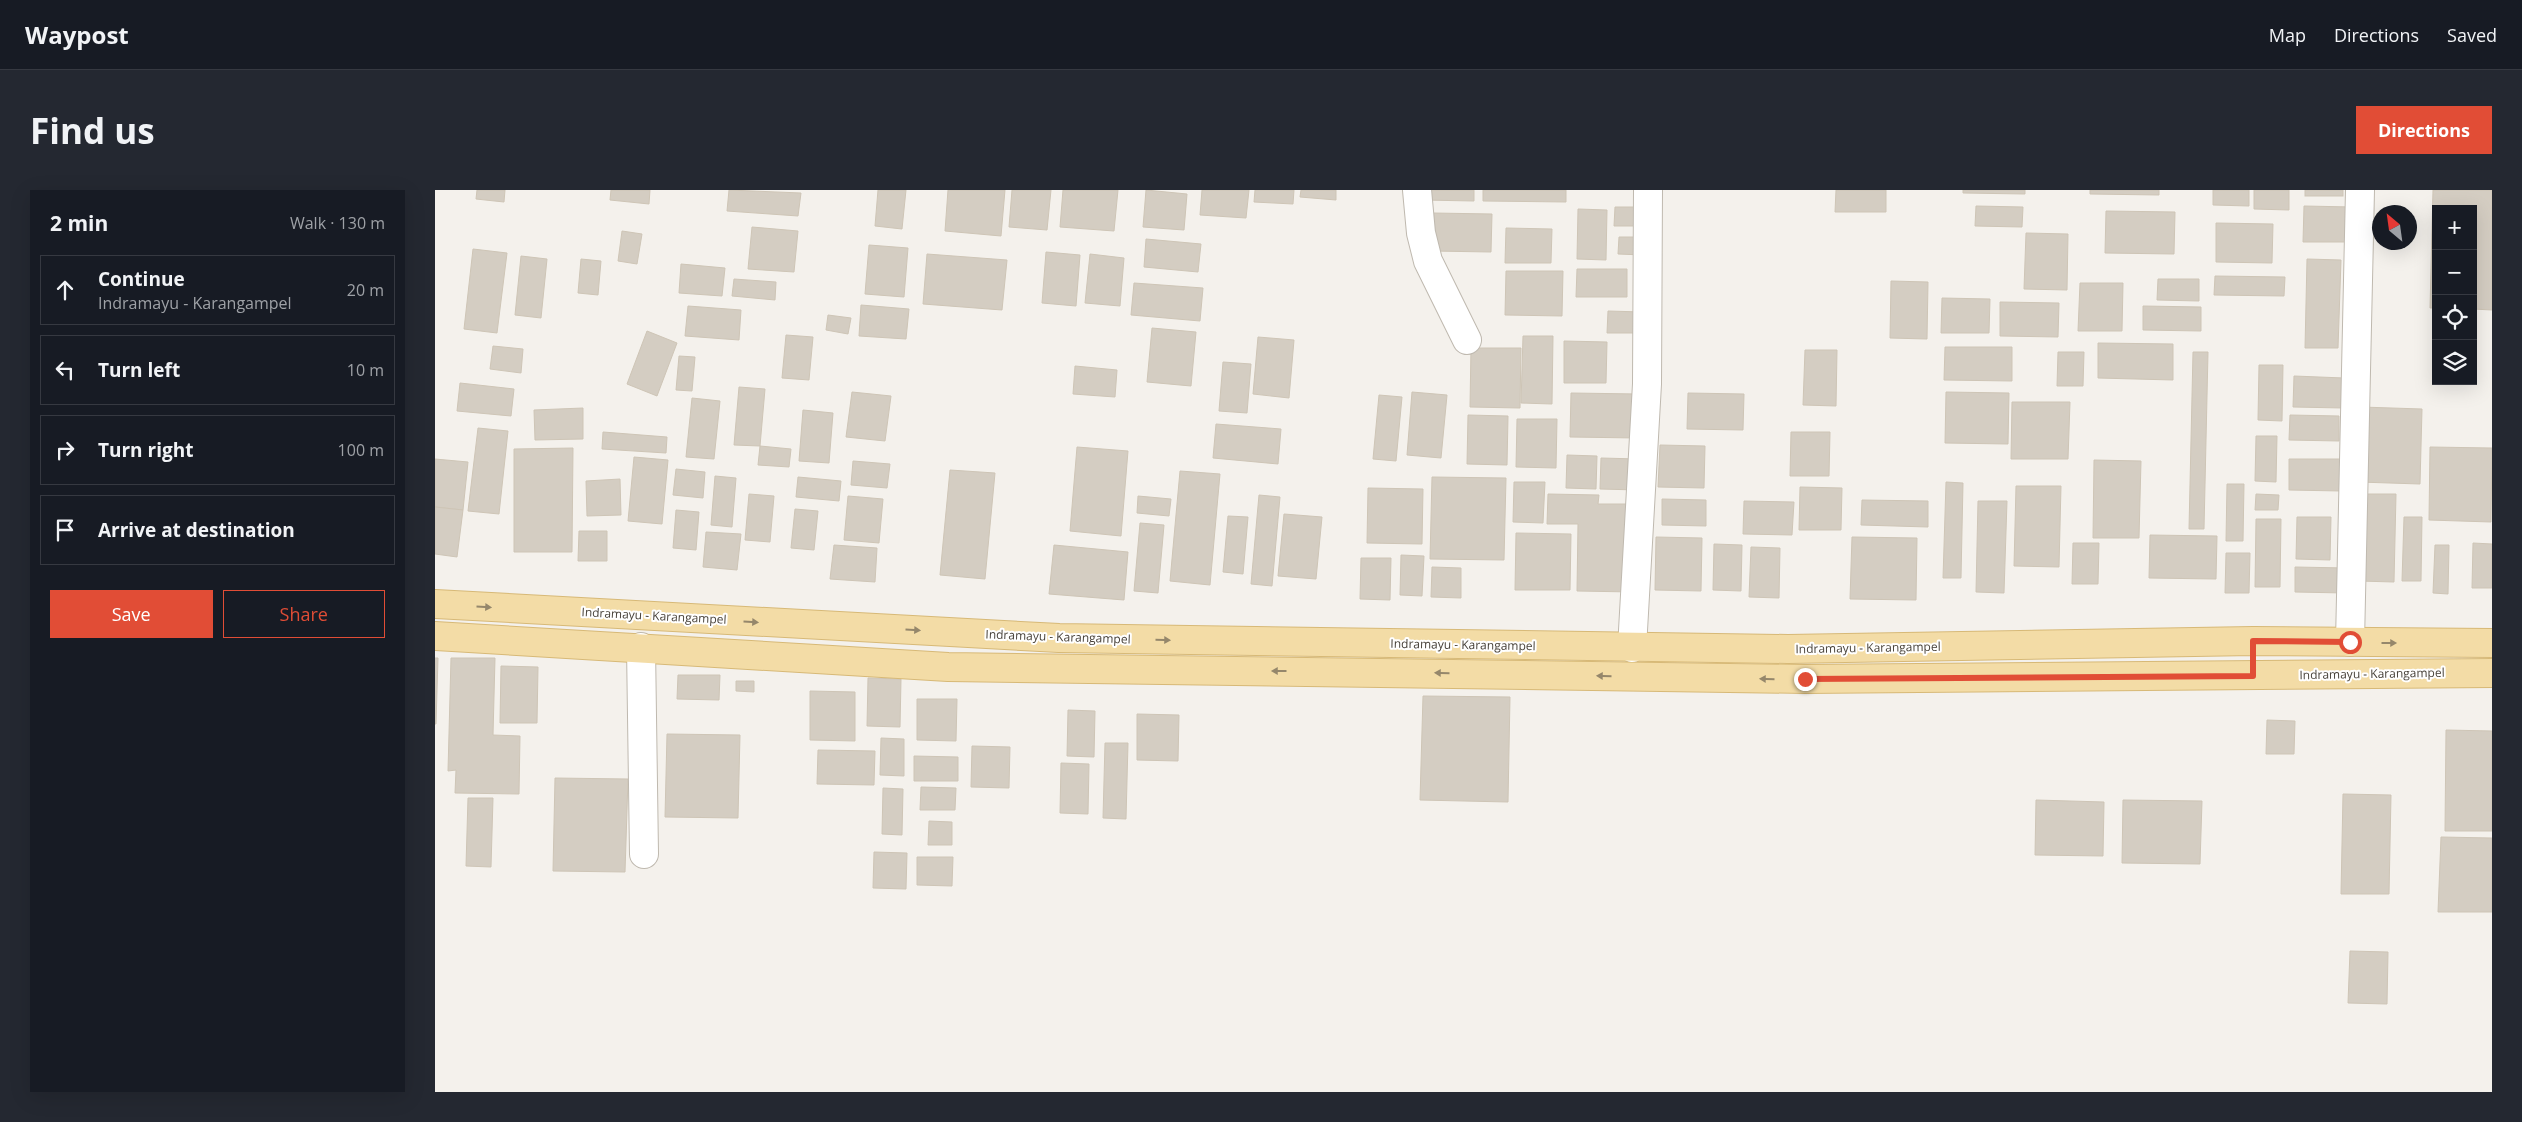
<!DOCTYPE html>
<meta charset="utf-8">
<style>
:root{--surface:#171b24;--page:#242831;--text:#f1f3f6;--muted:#9ea1a6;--line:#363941;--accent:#e14d36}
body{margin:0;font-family:"Open Sans",sans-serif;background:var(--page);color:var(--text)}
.controls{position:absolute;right:15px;top:15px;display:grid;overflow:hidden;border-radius:0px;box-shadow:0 5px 20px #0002}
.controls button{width:45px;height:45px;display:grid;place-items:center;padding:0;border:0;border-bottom:1px solid var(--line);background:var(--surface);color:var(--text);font:25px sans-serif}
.compass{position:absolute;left:1937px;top:15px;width:45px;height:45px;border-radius:50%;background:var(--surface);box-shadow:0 5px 20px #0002;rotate:331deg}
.stop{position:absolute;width:15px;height:15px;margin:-11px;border:4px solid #e14d36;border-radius:50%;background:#fff}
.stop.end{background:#e14d36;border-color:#fff;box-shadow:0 1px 5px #0008}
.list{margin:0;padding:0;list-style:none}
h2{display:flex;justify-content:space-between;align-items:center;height:65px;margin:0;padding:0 20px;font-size:21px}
h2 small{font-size:16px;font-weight:400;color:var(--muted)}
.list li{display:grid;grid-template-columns:32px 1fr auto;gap:15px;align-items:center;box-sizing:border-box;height:70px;margin:0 10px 10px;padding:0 10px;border:1px solid var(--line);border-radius:0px}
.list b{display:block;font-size:19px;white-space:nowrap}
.list p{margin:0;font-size:16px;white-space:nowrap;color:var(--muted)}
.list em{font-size:16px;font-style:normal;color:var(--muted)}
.actions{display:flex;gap:10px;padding:15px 20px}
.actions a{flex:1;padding:11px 0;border:1px solid var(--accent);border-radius:0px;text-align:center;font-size:18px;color:var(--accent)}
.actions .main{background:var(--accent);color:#fff}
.icon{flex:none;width:28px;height:28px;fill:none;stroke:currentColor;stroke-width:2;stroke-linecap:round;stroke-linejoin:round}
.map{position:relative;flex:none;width:2057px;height:902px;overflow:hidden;border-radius:0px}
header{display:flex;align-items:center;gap:30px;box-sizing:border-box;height:70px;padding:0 25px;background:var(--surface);border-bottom:1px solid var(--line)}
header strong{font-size:24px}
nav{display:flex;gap:28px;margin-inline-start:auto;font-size:18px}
.intro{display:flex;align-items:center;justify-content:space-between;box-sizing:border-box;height:120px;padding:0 30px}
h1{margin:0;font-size:35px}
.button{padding:12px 22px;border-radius:0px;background:var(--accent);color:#fff;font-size:18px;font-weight:700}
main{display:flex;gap:30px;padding:0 30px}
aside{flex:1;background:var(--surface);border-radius:0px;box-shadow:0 5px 20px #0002}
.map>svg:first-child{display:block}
</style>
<header>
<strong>Waypost</strong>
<nav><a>Map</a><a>Directions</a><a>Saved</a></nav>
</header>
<div class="intro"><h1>Find us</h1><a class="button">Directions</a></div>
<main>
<aside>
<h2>2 min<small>Walk · 130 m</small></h2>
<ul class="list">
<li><svg class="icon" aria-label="ahead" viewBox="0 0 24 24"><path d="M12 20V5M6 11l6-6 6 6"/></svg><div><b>Continue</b><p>Indramayu - Karangampel</p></div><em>20 m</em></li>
<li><svg class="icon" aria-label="left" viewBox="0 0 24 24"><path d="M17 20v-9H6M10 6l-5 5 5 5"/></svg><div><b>Turn left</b></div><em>10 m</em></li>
<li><svg class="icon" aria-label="right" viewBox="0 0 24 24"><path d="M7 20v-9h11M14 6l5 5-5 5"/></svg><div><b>Turn right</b></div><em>100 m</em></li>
<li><svg class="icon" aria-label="arrive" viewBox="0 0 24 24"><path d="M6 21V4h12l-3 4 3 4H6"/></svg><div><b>Arrive at destination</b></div></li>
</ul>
<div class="actions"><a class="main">Save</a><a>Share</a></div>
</aside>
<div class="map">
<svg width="2057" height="902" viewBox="0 0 2057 902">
<rect width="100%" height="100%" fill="#f4f1ec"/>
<g fill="#d4cdc2" stroke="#cec5b6">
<path d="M 42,0 L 70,0 L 69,12 L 41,9 Z"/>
<path d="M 176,0 L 215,0 L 214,14 L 175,10 Z"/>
<path d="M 294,0 L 366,3 L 363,26 L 292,21 Z"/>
<path d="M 443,0 L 471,0 L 467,39 L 440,36 Z"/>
<path d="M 513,0 L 570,0 L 566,46 L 510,41 Z"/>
<path d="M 577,0 L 616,0 L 612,40 L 574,37 Z"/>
<path d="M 628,0 L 683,0 L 679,41 L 625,37 Z"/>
<path d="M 711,0 L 752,4 L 749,40 L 708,37 Z"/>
<path d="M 767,0 L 814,0 L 811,28 L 765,25 Z"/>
<path d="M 820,0 L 859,0 L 858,14 L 819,12 Z"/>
<path d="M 866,0 L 901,0 L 901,10 L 865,7 Z"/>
<path d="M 989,0 L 1039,0 L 1039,11 L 988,10 Z"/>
<path d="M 1048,0 L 1131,0 L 1131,12 L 1048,11 Z"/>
<path d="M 1401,0 L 1451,0 L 1451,22 L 1400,22 Z"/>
<path d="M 1528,0 L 1590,0 L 1590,4 L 1528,3 Z"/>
<path d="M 1655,0 L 1724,0 L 1724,5 L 1655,4 Z"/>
<path d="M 1778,0 L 1814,0 L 1814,16 L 1778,15 Z"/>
<path d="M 1819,0 L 1854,0 L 1854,20 L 1819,19 Z"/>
<rect x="1870" y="0" width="38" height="6"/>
<path d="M 1998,0 L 2057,0 L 2057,120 L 2038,119 L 2038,19 L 2001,19 L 2001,118 L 1995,118 Z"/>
<path d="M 1541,16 L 1588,17 L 1587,37 L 1540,36 Z"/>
<path d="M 1869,16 L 1917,17 L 1916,52 L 1868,52 Z"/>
<path d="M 1180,17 L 1208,17 L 1207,36 L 1179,36 Z"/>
<path d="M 1143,19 L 1172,20 L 1171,70 L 1142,69 Z"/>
<path d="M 1671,21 L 1740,22 L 1739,64 L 1670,63 Z"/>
<path d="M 998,23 L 1057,24 L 1056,62 L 997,61 Z"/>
<path d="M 1781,33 L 1838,34 L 1837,73 L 1781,72 Z"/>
<path d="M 317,37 L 363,41 L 359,82 L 313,79 Z"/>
<path d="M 1071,38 L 1117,39 L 1116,73 L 1070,73 Z"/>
<path d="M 187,41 L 207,44 L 202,74 L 183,71 Z"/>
<path d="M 1591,43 L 1633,44 L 1632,100 L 1589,99 Z"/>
<path d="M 1184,47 L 1209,47 L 1208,65 L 1183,64 Z"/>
<path d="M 711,49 L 766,54 L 763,82 L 709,77 Z"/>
<path d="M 434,55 L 473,58 L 469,107 L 430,104 Z"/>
<path d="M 38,59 L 72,63 L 62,143 L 29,139 Z"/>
<path d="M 611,62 L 645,65 L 641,116 L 607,113 Z"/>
<path d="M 492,64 L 572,70 L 567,120 L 488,114 Z"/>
<path d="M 655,64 L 689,68 L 685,116 L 650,113 Z"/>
<path d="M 86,66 L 112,69 L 106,128 L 80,125 Z"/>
<path d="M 146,69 L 166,71 L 163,105 L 143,103 Z"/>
<path d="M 1872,69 L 1906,70 L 1903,158 L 1870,158 Z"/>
<path d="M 246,74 L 290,78 L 287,106 L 244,103 Z"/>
<path d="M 1142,79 L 1192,79 L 1192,107 L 1141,107 Z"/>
<path d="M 1071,81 L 1128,81 L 1127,126 L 1070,125 Z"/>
<path d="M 1780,86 L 1850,87 L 1849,106 L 1779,105 Z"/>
<path d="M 299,89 L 341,92 L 340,110 L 297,106 Z"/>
<path d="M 1723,89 L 1764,89 L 1764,111 L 1722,110 Z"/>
<path d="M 1456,91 L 1493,92 L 1492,149 L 1455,148 Z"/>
<path d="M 699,93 L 768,98 L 765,131 L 696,125 Z"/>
<path d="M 1645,93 L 1688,93 L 1687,141 L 1643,141 Z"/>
<path d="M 1507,108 L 1555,109 L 1554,143 L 1506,143 Z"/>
<path d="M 1565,112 L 1624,113 L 1623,147 L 1565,146 Z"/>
<path d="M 426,115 L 474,119 L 471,149 L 424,146 Z"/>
<path d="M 253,116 L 306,120 L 304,150 L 250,146 Z"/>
<path d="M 1708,116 L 1766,117 L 1766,141 L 1708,140 Z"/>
<path d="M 1173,121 L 1207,122 L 1206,143 L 1172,143 Z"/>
<path d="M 393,125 L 416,128 L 413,144 L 391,140 Z"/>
<path d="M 717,138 L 761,142 L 756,196 L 712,192 Z"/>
<path d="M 212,141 L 242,153 L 222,206 L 192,194 Z"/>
<path d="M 351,145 L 378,147 L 374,190 L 347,188 Z"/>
<path d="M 1088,146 L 1118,146 L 1117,214 L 1086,213 Z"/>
<path d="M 823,147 L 859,150 L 854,208 L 818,204 Z"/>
<path d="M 1129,151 L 1172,152 L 1171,193 L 1129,193 Z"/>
<path d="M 1663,153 L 1738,154 L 1738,190 L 1663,188 Z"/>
<path d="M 58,156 L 88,159 L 86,183 L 55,179 Z"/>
<path d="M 1510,157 L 1577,157 L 1577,191 L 1509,190 Z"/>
<path d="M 1036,158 L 1086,158 L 1085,218 L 1035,217 Z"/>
<path d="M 1370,160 L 1402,160 L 1401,216 L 1368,215 Z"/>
<path d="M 1623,162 L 1649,162 L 1648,196 L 1622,196 Z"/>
<path d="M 1758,162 L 1773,162 L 1769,339 L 1754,339 Z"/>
<path d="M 244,166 L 260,167 L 257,201 L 241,200 Z"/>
<path d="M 788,172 L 816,174 L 812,223 L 784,221 Z"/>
<path d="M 1824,175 L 1848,175 L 1847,231 L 1823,230 Z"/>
<path d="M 640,176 L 682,180 L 680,207 L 638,204 Z"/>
<path d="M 1859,186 L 1909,188 L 1908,218 L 1858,217 Z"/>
<path d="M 25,193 L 79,199 L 76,226 L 22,221 Z"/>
<path d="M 304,197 L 330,199 L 325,256 L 299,255 Z"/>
<path d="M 417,202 L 456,206 L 450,251 L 411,247 Z"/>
<path d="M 977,202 L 1012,205 L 1006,268 L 972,265 Z"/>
<path d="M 1511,202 L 1574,203 L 1573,254 L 1510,253 Z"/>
<path d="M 1136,203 L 1203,204 L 1202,248 L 1135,247 Z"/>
<path d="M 1253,203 L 1309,204 L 1308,240 L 1252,239 Z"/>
<path d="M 944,205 L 967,207 L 961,271 L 938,269 Z"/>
<path d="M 257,208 L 285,211 L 279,269 L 251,267 Z"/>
<path d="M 1577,212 L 1635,212 L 1633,269 L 1576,269 Z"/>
<path d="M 1926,217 L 1987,219 L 1985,294 L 1924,292 Z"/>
<path d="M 148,218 L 148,249 L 100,250 L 99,220 Z"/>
<path d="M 368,220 L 398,223 L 394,273 L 364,271 Z"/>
<path d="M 1033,225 L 1073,226 L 1072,275 L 1032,274 Z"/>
<path d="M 1855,225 L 1904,226 L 1904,251 L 1854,250 Z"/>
<path d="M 1082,229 L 1122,229 L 1121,278 L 1081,277 Z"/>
<path d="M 781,234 L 846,239 L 843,274 L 778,268 Z"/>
<path d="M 43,238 L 73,241 L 64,324 L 33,321 Z"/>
<path d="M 168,242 L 232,247 L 231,263 L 167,259 Z"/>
<path d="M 1356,242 L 1395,242 L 1394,286 L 1355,286 Z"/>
<path d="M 1821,246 L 1842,246 L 1841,292 L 1820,291 Z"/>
<path d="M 1225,255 L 1270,256 L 1269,298 L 1223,297 Z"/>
<path d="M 325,256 L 356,259 L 354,277 L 323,275 Z"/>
<path d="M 642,257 L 693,261 L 686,346 L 635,341 Z"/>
<path d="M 1995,257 L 2057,258 L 2056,332 L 1994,330 Z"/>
<path d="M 138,258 L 137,362 L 79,362 L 79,259 Z"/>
<path d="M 1132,265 L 1162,266 L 1161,299 L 1131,298 Z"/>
<path d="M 199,267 L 233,270 L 227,334 L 193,331 Z"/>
<path d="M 1166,268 L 1203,269 L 1203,300 L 1165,299 Z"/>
<path d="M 0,269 L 33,272 L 28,320 L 0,317 Z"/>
<path d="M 1854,269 L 1907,269 L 1906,301 L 1854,300 Z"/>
<path d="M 1659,270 L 1706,271 L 1704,348 L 1658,348 Z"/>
<path d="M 418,271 L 455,274 L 452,298 L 416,295 Z"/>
<path d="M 241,279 L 270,282 L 268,308 L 238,305 Z"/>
<path d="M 515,280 L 560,283 L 550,389 L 505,385 Z"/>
<path d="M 745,281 L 785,284 L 775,395 L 735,391 Z"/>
<path d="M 280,286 L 301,288 L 297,337 L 276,335 Z"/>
<path d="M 363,287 L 406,291 L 404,311 L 361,307 Z"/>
<path d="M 997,287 L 1071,288 L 1069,370 L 995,369 Z"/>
<path d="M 185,289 L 186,325 L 152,326 L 151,291 Z"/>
<path d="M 1079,292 L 1110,292 L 1108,333 L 1078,332 Z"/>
<path d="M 1511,292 L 1528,293 L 1526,388 L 1508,388 Z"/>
<path d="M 1792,294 L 1809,294 L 1808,351 L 1791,351 Z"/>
<path d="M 1581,296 L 1626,296 L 1624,377 L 1579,376 Z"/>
<path d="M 1365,297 L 1407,298 L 1406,340 L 1364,340 Z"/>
<path d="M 933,298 L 988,299 L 987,354 L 932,353 Z"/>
<path d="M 314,304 L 339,306 L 335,352 L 310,350 Z"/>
<path d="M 1113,304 L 1164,305 L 1163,314 L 1200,314 L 1198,402 L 1142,401 L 1143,334 L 1112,334 Z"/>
<path d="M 1821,304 L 1844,305 L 1843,320 L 1820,320 Z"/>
<path d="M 1926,304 L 1961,304 L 1959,392 L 1924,391 Z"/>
<path d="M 824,305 L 845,307 L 837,396 L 816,394 Z"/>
<path d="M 413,306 L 448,309 L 444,353 L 409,350 Z"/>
<path d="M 703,306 L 736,309 L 734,326 L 702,323 Z"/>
<path d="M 1227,309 L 1271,310 L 1271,336 L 1227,335 Z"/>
<path d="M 1427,310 L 1493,311 L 1493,337 L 1426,335 Z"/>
<path d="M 1309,311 L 1359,312 L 1357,345 L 1308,344 Z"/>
<path d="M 1543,311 L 1572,311 L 1569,403 L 1541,402 Z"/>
<path d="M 0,317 L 28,320 L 22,367 L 0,364 Z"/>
<path d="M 360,319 L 383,321 L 379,360 L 356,358 Z"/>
<path d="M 241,320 L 264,322 L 261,360 L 238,358 Z"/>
<path d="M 849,324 L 887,327 L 881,389 L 843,386 Z"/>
<path d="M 793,326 L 813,327 L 808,384 L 788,382 Z"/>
<path d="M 1862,327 L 1896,327 L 1895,370 L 1861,369 Z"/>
<path d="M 1969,327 L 1987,327 L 1986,391 L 1967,391 Z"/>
<path d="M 1821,329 L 1846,329 L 1845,397 L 1820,397 Z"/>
<path d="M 705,333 L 729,335 L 723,403 L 699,401 Z"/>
<path d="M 144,341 L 172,341 L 172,371 L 143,371 Z"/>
<path d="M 271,342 L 306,344 L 302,380 L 268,377 Z"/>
<path d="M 1081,343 L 1136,344 L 1135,400 L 1080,400 Z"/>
<path d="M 1715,345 L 1782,346 L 1781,389 L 1714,388 Z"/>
<path d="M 1221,347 L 1267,348 L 1266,401 L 1220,400 Z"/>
<path d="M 1417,347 L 1482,348 L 1481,410 L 1415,409 Z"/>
<path d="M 1638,353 L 1664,353 L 1663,394 L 1637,394 Z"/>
<path d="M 2038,353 L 2057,354 L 2057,398 L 2037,398 Z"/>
<path d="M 1279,354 L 1307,355 L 1306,401 L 1278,400 Z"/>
<path d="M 399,355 L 442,358 L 440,392 L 395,389 Z"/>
<path d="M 619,355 L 693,362 L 689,410 L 614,404 Z"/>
<path d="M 2000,355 L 2014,355 L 2013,404 L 1998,403 Z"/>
<path d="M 1316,357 L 1345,358 L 1344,408 L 1314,407 Z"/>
<path d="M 1791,363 L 1815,363 L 1814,403 L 1790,403 Z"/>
<path d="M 966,365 L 989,366 L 987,406 L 965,405 Z"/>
<path d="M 926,368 L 956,368 L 955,410 L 925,409 Z"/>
<path d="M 997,377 L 1026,378 L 1026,408 L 996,407 Z"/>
<path d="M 1860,377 L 1911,378 L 1910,403 L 1860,402 Z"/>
<path d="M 0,468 L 3,468 L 1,534 L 0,534 Z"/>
<path d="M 16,468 L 60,468 L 58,545 L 85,546 L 84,604 L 20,603 L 21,580 L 13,581 Z"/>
<path d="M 66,476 L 103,477 L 102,533 L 65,533 Z"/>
<path d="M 243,485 L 285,485 L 284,510 L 242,509 Z"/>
<path d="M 433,488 L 466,489 L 465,537 L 432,536 Z"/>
<path d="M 301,491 L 319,491 L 319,502 L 301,501 Z"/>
<path d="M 375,501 L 420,502 L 420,551 L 375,550 Z"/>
<path d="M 988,506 L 1075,507 L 1073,612 L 985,610 Z"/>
<path d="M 482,509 L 522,509 L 521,551 L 482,550 Z"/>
<path d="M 633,520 L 660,521 L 659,567 L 632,566 Z"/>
<path d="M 702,524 L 744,525 L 743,571 L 702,570 Z"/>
<path d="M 1832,530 L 1860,531 L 1859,564 L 1831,564 Z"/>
<path d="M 2011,540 L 2057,541 L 2057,641 L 2010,641 Z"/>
<path d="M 232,544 L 305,545 L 303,628 L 230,627 Z"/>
<path d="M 446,548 L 469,549 L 469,586 L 445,585 Z"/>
<path d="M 670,553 L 693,553 L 691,629 L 668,628 Z"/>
<path d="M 537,556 L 575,557 L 574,598 L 536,597 Z"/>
<path d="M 383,560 L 440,561 L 439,595 L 382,594 Z"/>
<path d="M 479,566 L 523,567 L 523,591 L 479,591 Z"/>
<path d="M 626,573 L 654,574 L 653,624 L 625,623 Z"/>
<path d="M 120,588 L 193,589 L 190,682 L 118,681 Z"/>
<path d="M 486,597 L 521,598 L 520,620 L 485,620 Z"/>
<path d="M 448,598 L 468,599 L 467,645 L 447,644 Z"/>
<path d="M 1908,604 L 1956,605 L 1954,704 L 1906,704 Z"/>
<path d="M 33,608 L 58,608 L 56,677 L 31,676 Z"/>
<path d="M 1601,610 L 1669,612 L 1668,666 L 1600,665 Z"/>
<path d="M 1688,610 L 1767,611 L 1765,674 L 1687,673 Z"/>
<path d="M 494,631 L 517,632 L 517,655 L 493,655 Z"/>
<path d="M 2006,647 L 2057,648 L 2057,722 L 2003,722 Z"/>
<path d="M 439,662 L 472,663 L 471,699 L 438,698 Z"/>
<path d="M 482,667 L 518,667 L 517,696 L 482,695 Z"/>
<path d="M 1915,761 L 1953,762 L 1952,814 L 1913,813 Z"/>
</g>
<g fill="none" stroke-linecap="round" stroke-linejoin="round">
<defs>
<g id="street">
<path d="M 982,0 L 986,43 L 993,71 L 1032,150"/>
<path d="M 1915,452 L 1925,0"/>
<path d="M 206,457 L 209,664"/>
<path d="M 1197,458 L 1212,194 L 1213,0"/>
</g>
<g id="primary">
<path d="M 0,414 L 624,448 L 1353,459 L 1818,451 L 2057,453"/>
<path d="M 0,446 L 513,477 L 1370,489 L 2057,483"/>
</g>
</defs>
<use href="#street" stroke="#bfb9af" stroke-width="30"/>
<use href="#primary" stroke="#d7b977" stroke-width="30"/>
<use href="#street" stroke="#fff" stroke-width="28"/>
<use href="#primary" stroke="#f3dca6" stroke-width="28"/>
</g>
<defs><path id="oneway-solid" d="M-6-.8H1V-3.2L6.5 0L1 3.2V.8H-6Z" transform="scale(1.25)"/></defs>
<g fill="#95876b">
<use href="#oneway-solid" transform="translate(49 417) rotate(3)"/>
<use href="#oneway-solid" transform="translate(316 432) rotate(3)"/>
<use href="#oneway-solid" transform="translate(478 440) rotate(3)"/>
<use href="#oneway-solid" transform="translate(728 450) rotate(1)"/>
<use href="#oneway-solid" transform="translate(1954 453)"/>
<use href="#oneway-solid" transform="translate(844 481) rotate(-180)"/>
<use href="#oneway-solid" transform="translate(1007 483) rotate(-179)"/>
<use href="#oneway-solid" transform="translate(1169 486) rotate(-179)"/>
<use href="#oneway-solid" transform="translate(1332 489) rotate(-179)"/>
</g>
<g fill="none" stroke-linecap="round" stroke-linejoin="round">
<path stroke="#e14d36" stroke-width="6" d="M 1370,489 L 1818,486 L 1818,451 L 1915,452"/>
</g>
<g text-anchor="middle" stroke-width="4" stroke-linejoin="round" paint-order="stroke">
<g font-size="12" fill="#48423a" stroke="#fff">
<text transform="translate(219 426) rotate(3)" y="4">Indramayu - Karangampel</text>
<text transform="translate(623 447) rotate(2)" y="4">Indramayu - Karangampel</text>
<text transform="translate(1028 455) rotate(1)" y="4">Indramayu - Karangampel</text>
<text transform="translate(1433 458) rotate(-1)" y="4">Indramayu - Karangampel</text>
<text transform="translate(1937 484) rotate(-1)" y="4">Indramayu - Karangampel</text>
</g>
</g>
</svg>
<div class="controls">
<button>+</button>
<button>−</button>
<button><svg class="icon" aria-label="locate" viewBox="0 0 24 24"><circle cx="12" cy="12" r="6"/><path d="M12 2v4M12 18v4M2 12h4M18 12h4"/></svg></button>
<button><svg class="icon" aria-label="layers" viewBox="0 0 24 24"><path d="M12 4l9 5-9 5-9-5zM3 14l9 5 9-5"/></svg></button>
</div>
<svg class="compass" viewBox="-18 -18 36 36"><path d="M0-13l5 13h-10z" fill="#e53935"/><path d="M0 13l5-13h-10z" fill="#9ea1a6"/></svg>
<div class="stop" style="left:1915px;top:452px"></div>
<div class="stop end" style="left:1370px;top:489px"></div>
</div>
</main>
